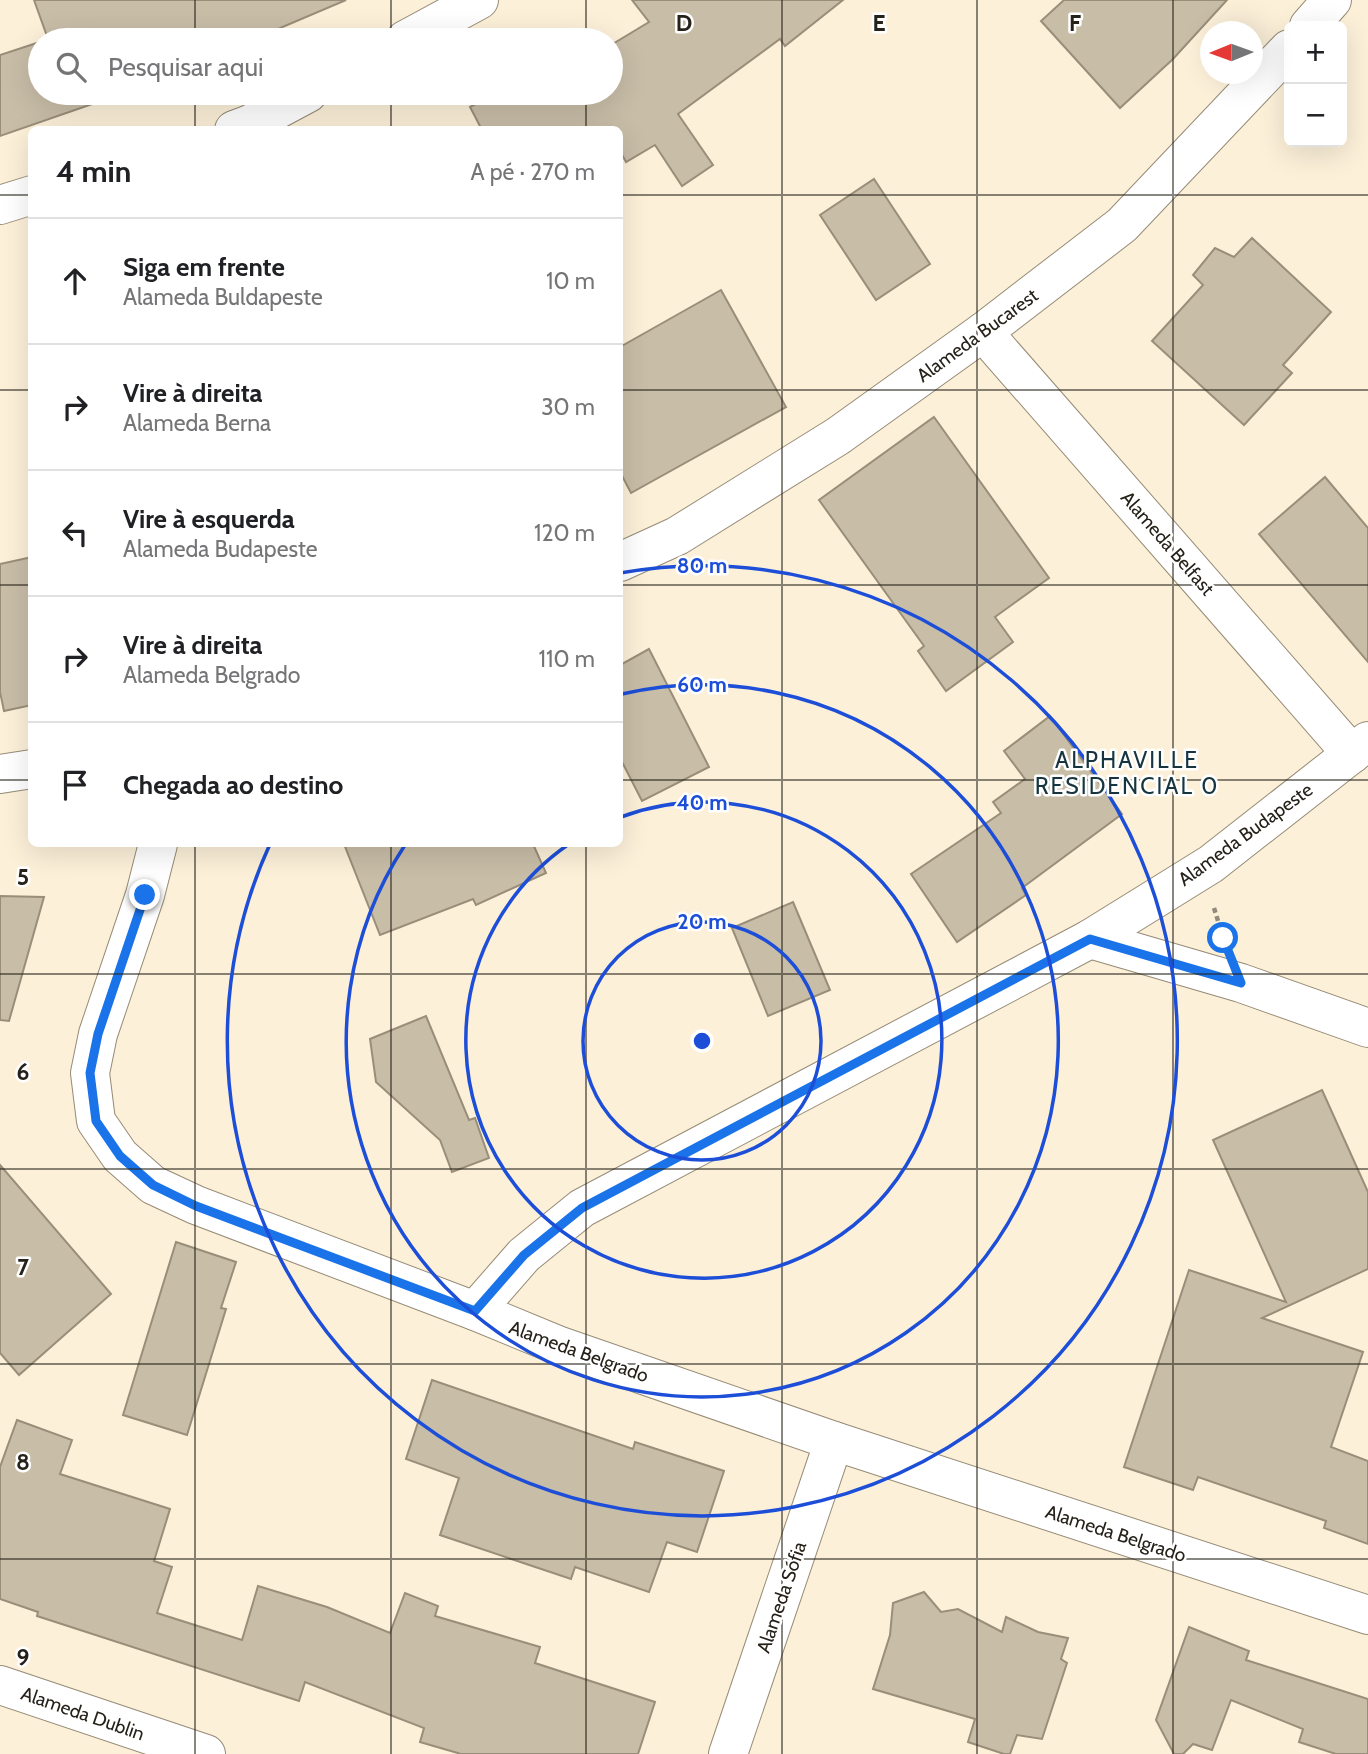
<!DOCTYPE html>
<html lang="pt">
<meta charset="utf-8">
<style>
:root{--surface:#fff;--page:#f2f2f2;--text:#202124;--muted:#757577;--line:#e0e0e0}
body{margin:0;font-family:Cabin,sans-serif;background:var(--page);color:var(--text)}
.controls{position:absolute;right:21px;top:21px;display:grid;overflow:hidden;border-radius:10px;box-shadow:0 7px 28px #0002}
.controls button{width:63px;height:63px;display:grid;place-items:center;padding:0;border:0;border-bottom:2px solid var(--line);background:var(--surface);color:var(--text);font:35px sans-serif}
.compass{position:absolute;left:1200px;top:21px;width:63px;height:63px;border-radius:50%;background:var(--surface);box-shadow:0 7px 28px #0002;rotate:269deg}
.stop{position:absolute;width:21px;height:21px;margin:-16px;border:5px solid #1a73e8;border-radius:50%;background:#fff}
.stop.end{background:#1a73e8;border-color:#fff;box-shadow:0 2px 7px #0008}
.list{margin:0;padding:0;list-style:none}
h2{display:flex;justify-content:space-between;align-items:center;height:91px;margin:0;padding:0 28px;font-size:30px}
h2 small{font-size:23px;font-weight:400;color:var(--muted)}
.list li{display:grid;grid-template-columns:46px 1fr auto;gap:21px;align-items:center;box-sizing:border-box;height:126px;padding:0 28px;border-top:2px solid var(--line)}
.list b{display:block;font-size:26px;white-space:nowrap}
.list p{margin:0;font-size:23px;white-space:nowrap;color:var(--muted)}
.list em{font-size:23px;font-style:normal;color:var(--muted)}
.icon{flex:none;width:38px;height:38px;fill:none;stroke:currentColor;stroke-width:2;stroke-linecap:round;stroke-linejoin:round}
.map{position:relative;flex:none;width:1368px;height:1754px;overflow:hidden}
.search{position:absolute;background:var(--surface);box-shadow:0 7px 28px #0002;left:28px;top:28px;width:595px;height:77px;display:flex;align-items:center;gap:18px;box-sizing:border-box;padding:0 24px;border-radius:38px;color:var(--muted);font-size:26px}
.panel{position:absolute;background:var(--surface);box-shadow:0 7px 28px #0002;left:28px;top:126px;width:595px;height:721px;border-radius:10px}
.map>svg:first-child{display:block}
</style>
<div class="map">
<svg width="1368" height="1754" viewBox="0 0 1368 1754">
<rect width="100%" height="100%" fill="#fcf0d9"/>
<g fill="#c8bda7" stroke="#998e79" stroke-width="2">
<path d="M 34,0 L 346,0 L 252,40 L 44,40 L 48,39 Z"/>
<path d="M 632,0 L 843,0 L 785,46 L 780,39 L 678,114 L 713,165 L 682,186 L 655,145 L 626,162 L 620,151 L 620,130 L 482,130 L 470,107 L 496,93 L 611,93 L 611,45 L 649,22 Z"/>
<path d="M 1064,0 L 1227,0 L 1173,59 L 1120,108 L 1041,21 Z"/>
<path d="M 40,42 L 40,93 L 124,93 L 0,136 L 0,55 Z"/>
<path d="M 874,179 L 930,264 L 876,300 L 820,215 Z"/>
<path d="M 1252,238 L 1331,312 L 1283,365 L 1292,373 L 1244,425 L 1152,341 L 1203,285 L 1193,275 L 1215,248 L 1234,257 Z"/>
<path d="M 721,290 L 786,407 L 631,493 L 620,472 L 620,347 Z"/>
<path d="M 934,417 L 1049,578 L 995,617 L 1013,642 L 946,691 L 918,651 L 924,646 L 819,500 Z"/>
<path d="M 1325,477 L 1368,528 L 1368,662 L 1259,534 Z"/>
<path d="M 32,557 L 32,705 L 4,711 L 0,692 L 0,564 Z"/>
<path d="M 649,649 L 709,767 L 642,801 L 620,758 L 620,665 Z"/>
<path d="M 1050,716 L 1122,814 L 1022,888 L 1026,895 L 957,942 L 911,874 L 1001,813 L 993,802 L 1025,779 L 1004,751 Z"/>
<path d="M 344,844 L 533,844 L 546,873 L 476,905 L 473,899 L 380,935 Z"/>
<path d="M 0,896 L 44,897 L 9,1021 L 0,1020 Z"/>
<path d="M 793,902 L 830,990 L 768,1016 L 732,928 Z"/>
<path d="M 426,1016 L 469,1120 L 475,1118 L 489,1158 L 452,1172 L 440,1140 L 376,1082 L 370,1039 Z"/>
<path d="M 1322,1090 L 1368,1192 L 1368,1269 L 1262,1318 L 1363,1352 L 1331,1447 L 1368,1461 L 1368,1544 L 1324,1528 L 1326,1521 L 1198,1477 L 1193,1490 L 1124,1467 L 1189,1270 L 1286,1302 L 1213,1140 Z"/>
<path d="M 0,1165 L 111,1294 L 19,1375 L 0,1353 Z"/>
<path d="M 176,1242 L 236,1262 L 221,1308 L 226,1309 L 187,1435 L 123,1415 Z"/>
<path d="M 432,1380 L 633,1449 L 635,1442 L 724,1471 L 697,1552 L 667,1542 L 649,1592 L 575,1567 L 571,1579 L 440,1535 L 459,1478 L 406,1459 Z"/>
<path d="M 17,1420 L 72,1440 L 60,1474 L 170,1509 L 154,1561 L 172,1567 L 157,1613 L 242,1640 L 258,1586 L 327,1607 L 390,1633 L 405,1593 L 438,1606 L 435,1616 L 540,1647 L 535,1663 L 655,1702 L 638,1754 L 461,1754 L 420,1742 L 424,1728 L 305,1682 L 299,1701 L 37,1616 L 38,1612 L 0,1599 L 0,1467 Z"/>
<path d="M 924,1592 L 941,1612 L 958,1609 L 1002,1632 L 1006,1617 L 1038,1632 L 1068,1638 L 1061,1659 L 1067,1663 L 1042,1739 L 1017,1735 L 1010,1754 L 1004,1754 L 968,1742 L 975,1719 L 873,1689 L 890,1635 L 893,1603 Z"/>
<path d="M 1189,1627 L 1249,1651 L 1246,1660 L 1368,1699 L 1368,1754 L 1336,1754 L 1299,1742 L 1303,1729 L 1231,1700 L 1212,1750 L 1193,1744 L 1183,1754 L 1174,1754 L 1156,1720 Z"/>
</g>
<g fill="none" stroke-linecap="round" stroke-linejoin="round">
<defs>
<g id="minor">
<path d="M 1309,26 L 1332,0"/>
<path d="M 405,40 L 479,0"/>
<path d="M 234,130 L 250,124 L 308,93"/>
<path d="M 0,205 L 32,195"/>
<path d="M 983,332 L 1352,754"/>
<path d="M 620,562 L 677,536 L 838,436 L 983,332 L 1122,225 L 1289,49"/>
<path d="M 0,774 L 32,769"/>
<path d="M 158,844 L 145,895 L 98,1034 L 90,1073 L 96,1121 L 120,1156 L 153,1185 L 196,1205 L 475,1311 L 560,1346 L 834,1441 L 1368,1615"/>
<path d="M 1090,939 L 1241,983 L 1368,1028"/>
<path d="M 475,1311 L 524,1255 L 582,1208 L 1090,939 L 1211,864 L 1368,741"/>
<path d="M 0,1685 L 206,1754"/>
<path d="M 728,1754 L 834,1441"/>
</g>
</defs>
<use href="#minor" stroke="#968b76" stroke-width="40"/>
<path stroke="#928a7a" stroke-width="4.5" stroke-dasharray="5 3.5" stroke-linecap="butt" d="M 1214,908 L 1223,937"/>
<use href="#minor" stroke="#fff" stroke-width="38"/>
</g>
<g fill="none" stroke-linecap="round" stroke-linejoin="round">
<path stroke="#1a73e8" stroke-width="9" d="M 145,895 L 98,1034 L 90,1073 L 96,1121 L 120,1156 L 153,1185 L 196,1206 L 475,1311 L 524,1255 L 582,1208 L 1090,939 L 1241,983 L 1223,938"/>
</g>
<path fill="none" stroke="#26221a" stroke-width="2" stroke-opacity="0.55" d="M 195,0 L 195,40M 391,0 L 391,40M 586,0 L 586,40M 782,0 L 782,1754M 977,0 L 977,1754M 1173,0 L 1173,1754M 195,93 L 195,130M 391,93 L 391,130M 586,93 L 586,130M 0,195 L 32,195M 620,195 L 1368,195M 0,390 L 32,390M 620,390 L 1368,390M 0,585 L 32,585M 620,585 L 1368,585M 0,780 L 32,780M 620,780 L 1368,780M 195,844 L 195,1754M 391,844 L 391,1754M 586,844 L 586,1754M 0,974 L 1368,974M 0,1169 L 1368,1169M 0,1364 L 1368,1364M 0,1559 L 1368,1559"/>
<g fill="none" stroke="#1d4ed8" stroke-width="3.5">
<circle cx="702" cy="1041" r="119"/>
<path d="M621 817A238 238 0 1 1 569 844"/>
<path d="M622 694A356 356 0 1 1 405 845"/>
<path d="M620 573A475 475 0 1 1 270 844"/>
</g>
<g text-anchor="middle" stroke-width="5" stroke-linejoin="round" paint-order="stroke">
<g font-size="19" fill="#26221a" stroke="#fff">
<text transform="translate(977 335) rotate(-36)" y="7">Alameda Bucarest</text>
<text transform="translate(1168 543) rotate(49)" y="7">Alameda Belfast</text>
<text transform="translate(1245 834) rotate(-36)" y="7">Alameda Budapeste</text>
<text transform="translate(579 1351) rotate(20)" y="7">Alameda Belgrado</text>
<text transform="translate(1116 1533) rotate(18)" y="7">Alameda Belgrado</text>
<text transform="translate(781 1597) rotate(-71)" y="7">Alameda Sófia</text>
<text transform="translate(83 1713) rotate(19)" y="7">Alameda Dublin</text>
</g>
<g font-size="23" letter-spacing="2" fill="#16353e" stroke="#fff">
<text x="1127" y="768">ALPHAVILLE<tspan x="1127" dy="26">RESIDENCIAL 0</tspan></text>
</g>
</g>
<g font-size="23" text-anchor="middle" font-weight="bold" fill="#26221a" stroke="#fff" stroke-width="5" stroke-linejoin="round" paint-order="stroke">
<text x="684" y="31">D</text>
<text x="879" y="31">E</text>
<text x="1075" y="31">F</text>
<text x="23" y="885">5</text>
<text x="23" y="1080">6</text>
<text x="23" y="1275">7</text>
<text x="23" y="1470">8</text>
<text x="23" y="1665">9</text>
</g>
<circle cx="702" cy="1041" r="10" fill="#1d4ed8" stroke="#fff" stroke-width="3.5"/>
<g font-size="21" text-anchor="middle" font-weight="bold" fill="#1d4ed8" stroke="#fff" stroke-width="5" stroke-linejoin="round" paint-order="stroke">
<text x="702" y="573">80 m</text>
<text x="702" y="692">60 m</text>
<text x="702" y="810">40 m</text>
<text x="702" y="929">20 m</text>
</g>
</svg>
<div class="controls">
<button>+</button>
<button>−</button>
</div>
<svg class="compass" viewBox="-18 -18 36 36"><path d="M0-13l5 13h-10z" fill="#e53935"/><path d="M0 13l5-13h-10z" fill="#757577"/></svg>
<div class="stop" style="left:1223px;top:938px"></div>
<div class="stop end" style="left:145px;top:895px"></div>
<div class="search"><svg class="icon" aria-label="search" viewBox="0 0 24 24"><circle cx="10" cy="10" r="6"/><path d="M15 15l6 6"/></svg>Pesquisar aqui</div>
<section class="panel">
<h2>4 min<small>A pé · 270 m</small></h2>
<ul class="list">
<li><svg class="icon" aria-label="ahead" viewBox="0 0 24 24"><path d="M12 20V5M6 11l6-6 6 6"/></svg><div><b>Siga em frente</b><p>Alameda Buldapeste</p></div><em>10 m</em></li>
<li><svg class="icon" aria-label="right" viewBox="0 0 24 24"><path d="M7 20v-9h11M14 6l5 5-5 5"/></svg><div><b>Vire à direita</b><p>Alameda Berna</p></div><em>30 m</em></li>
<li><svg class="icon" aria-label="left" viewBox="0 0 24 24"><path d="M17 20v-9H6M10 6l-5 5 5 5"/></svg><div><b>Vire à esquerda</b><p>Alameda Budapeste</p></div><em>120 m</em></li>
<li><svg class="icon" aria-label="right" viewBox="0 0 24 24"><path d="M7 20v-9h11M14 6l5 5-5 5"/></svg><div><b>Vire à direita</b><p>Alameda Belgrado</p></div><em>110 m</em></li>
<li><svg class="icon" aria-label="arrive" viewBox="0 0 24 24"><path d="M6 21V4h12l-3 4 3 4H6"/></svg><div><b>Chegada ao destino</b></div></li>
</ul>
</section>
</div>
